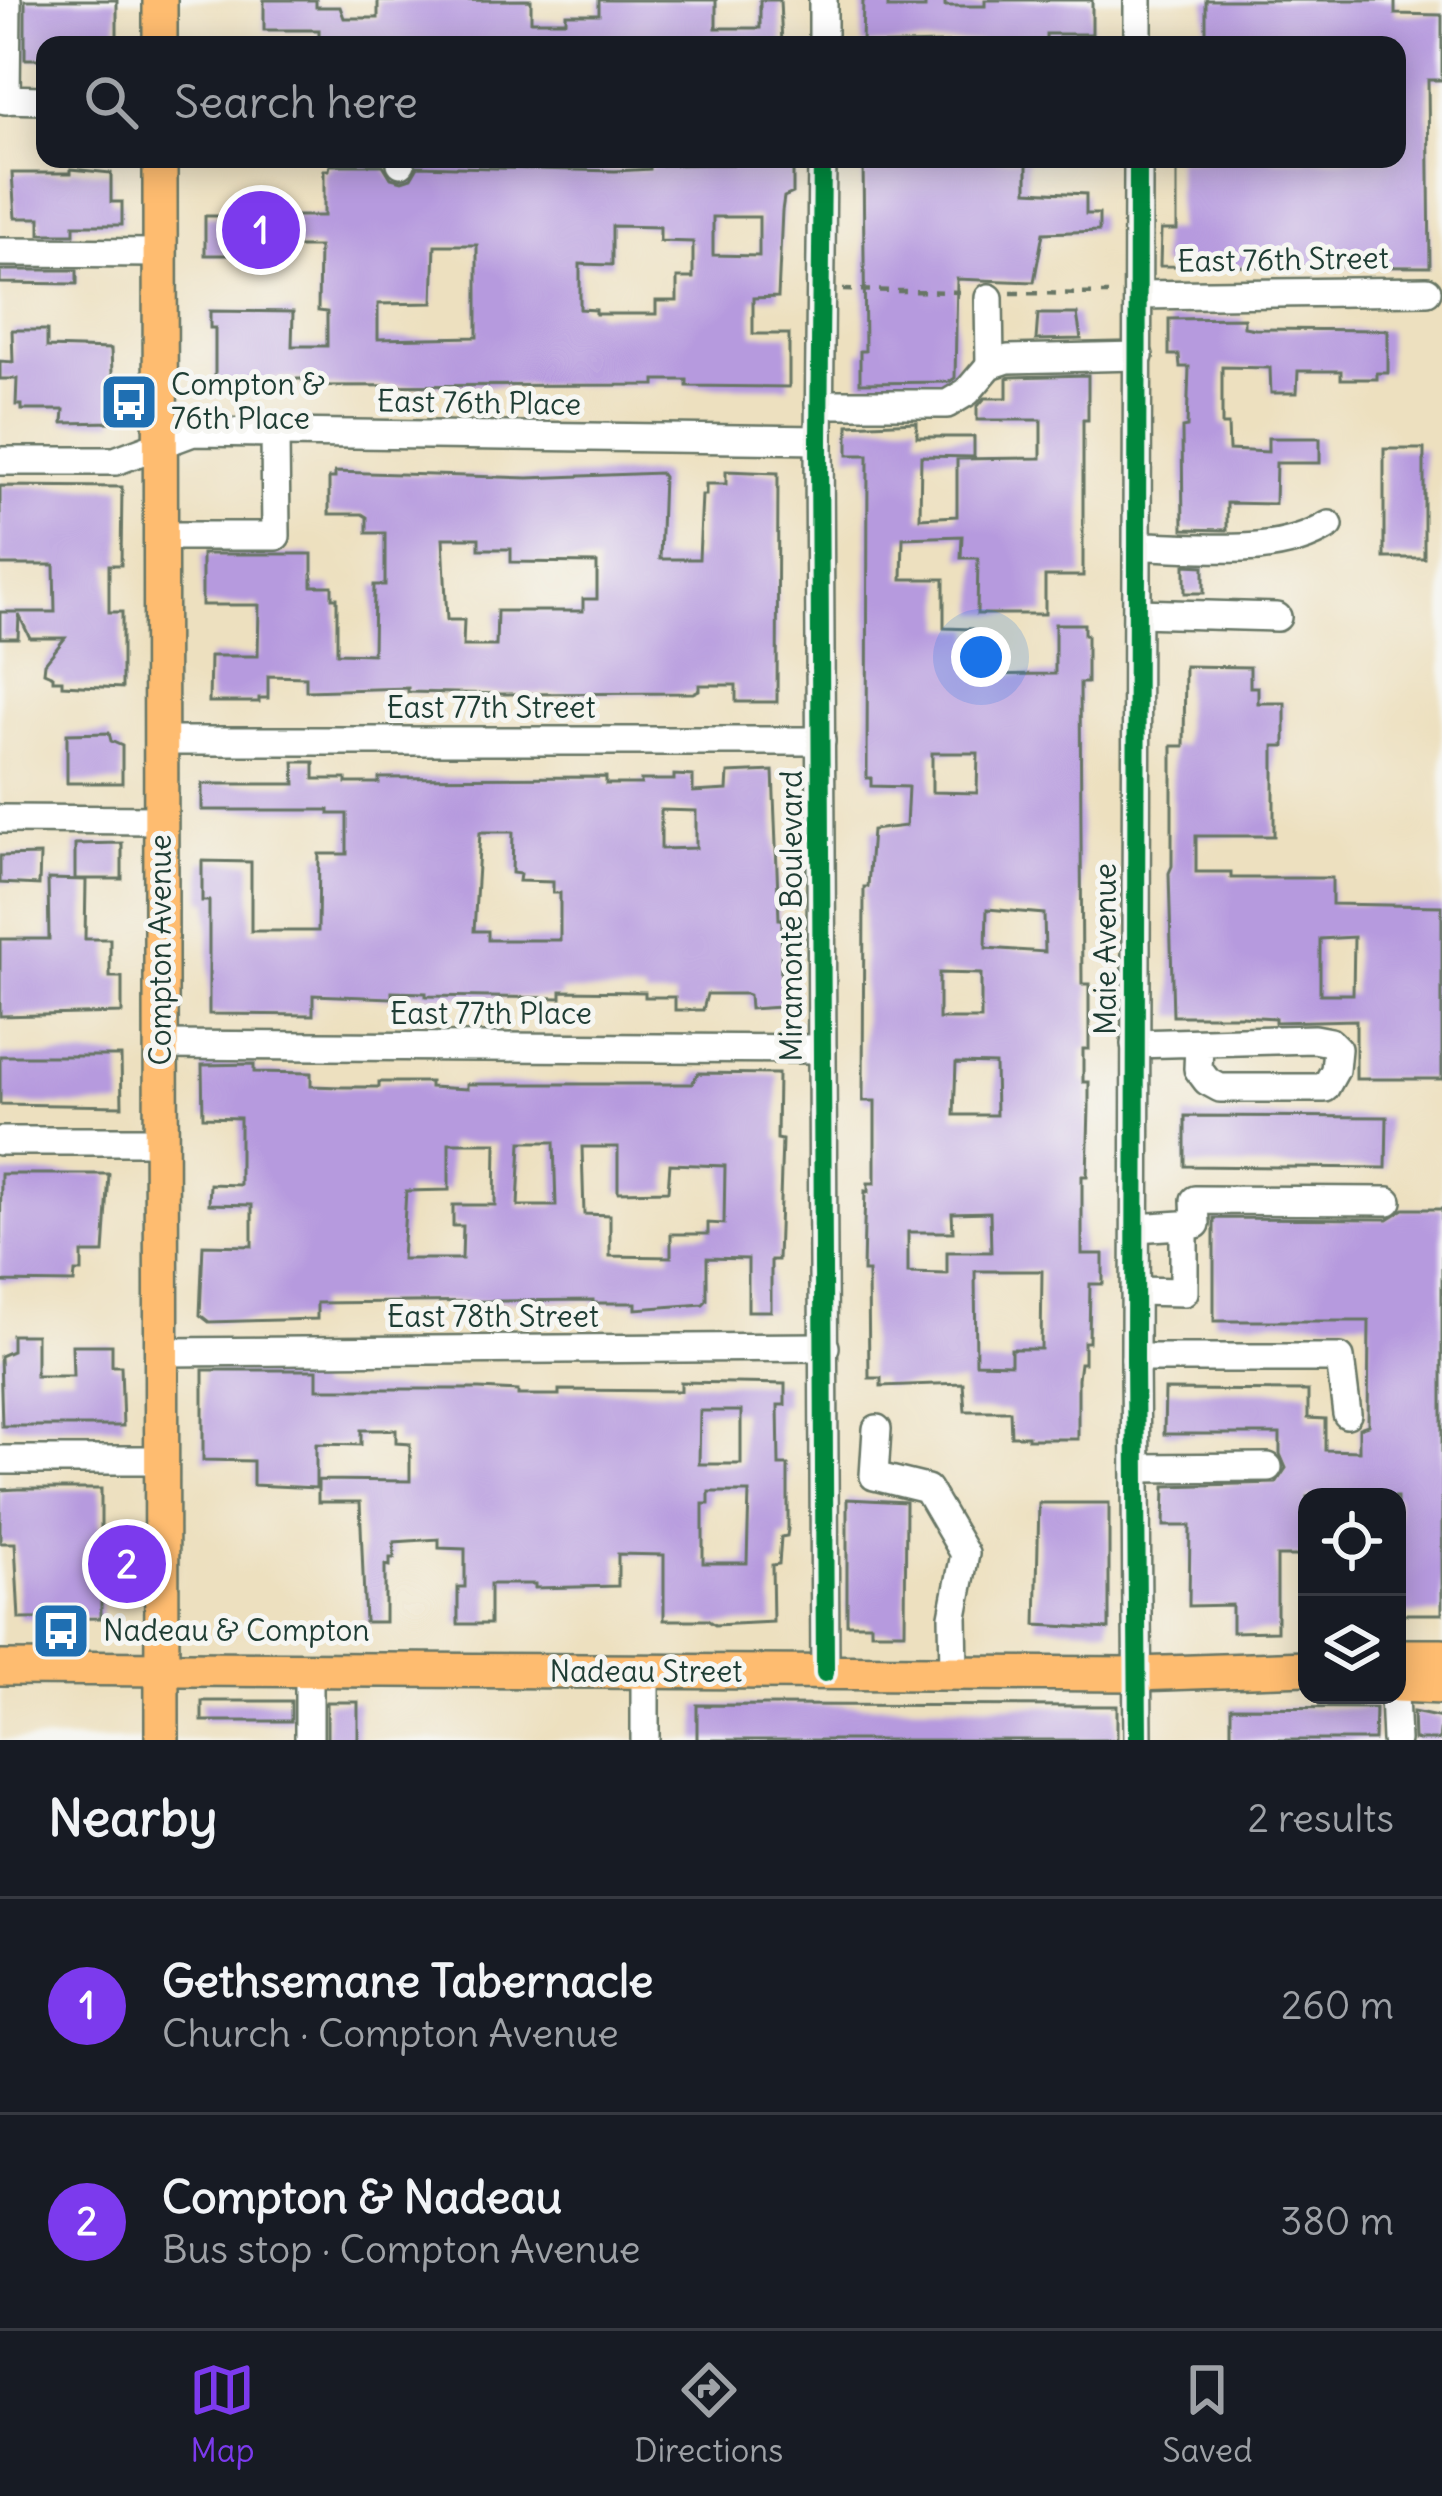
<!DOCTYPE html>
<meta charset="utf-8">
<style>
:root{--surface:#171b24;--page:#20242c;--text:#f1f3f6;--muted:#9ea1a6;--line:#363941;--accent:#7c3aed}
body{margin:0;font-family:Delius,sans-serif;background:var(--page);color:var(--text)}
.controls{position:absolute;right:36px;bottom:36px;display:grid;overflow:hidden;border-radius:24px;box-shadow:0 6px 30px #0003}
.controls button{width:108px;height:108px;display:grid;place-items:center;padding:0;border:0;border-bottom:3px solid var(--line);background:var(--surface);color:var(--text);font:60px sans-serif}
.you{position:absolute;left:981px;top:657px;width:42px;height:42px;margin:-30px;border:9px solid #fff;border-radius:50%;background:#1a73e8;box-shadow:0 0 0 18px #1a73e833}
.badge{display:grid;place-items:center;width:78px;height:78px;border-radius:50%;background:var(--accent);color:#fff;font-size:39px;font-weight:700}
.pin{position:absolute;translate:-50% -50%;border:6px solid #fff;box-shadow:0 3px 12px #0006}
.list{margin:0;padding:0;list-style:none}
h2{display:flex;justify-content:space-between;align-items:center;height:156px;margin:0;padding:0 48px;font-size:51px}
h2 small{font-size:39px;font-weight:400;color:var(--muted)}
.list li{display:grid;grid-template-columns:78px 1fr auto;gap:36px;align-items:center;box-sizing:border-box;height:216px;padding:0 48px;border-top:3px solid var(--line)}
.list b{display:block;font-size:45px;white-space:nowrap}
.list p{margin:0;font-size:39px;white-space:nowrap;color:var(--muted)}
.list em{font-size:39px;font-style:normal;color:var(--muted)}
.icon{flex:none;width:66px;height:66px;fill:none;stroke:currentColor;stroke-width:2;stroke-linecap:round;stroke-linejoin:round}
.map{position:relative;flex:none;width:1442px;height:1740px;overflow:hidden}
.search{position:absolute;background:var(--surface);box-shadow:0 6px 30px #0003;left:36px;right:36px;top:36px;height:132px;display:flex;align-items:center;gap:30px;box-sizing:border-box;padding:0 42px;border-radius:24px;color:var(--muted);font-size:45px}
.sheet{height:588px;background:var(--surface)}
nav{display:flex;justify-content:space-around;align-items:center;box-sizing:border-box;height:168px;border-top:3px solid var(--line);background:var(--surface);font-size:33px;color:var(--muted)}
nav a{display:grid;justify-items:center;gap:6px}
nav .on{color:var(--accent)}
.map>svg:first-child{display:block}
</style>
<div class="map">
<svg width="1442" height="1740" viewBox="0 0 1442 1740">
<rect width="100%" height="100%" fill="#f6f6f2"/>
<filter id="ink" filterUnits="userSpaceOnUse"><feTurbulence type="fractalNoise" baseFrequency=".00833" numOctaves="2"/><feDisplacementMap in="SourceGraphic" scale="24" xChannelSelector="R" yChannelSelector="G"/><feConvolveMatrix kernelMatrix="1 2 1 2 8 2 1 2 1" color-interpolation-filters="sRGB"/></filter>
<filter id="wash" filterUnits="userSpaceOnUse"><feTurbulence type="fractalNoise" baseFrequency=".004" numOctaves="4" result="noise"/><feDisplacementMap in="SourceGraphic" scale="48" xChannelSelector="R" yChannelSelector="G"/><feGaussianBlur stdDeviation="2.7" result="paint"/><feColorMatrix in="noise" values="0 0 0 0 0 0 0 0 0 0 0 0 0 0 0 0 0 1.4 0 .05"/><feComposite in="paint" operator="in"/></filter>
<g filter="url(#wash)">
<rect width="100%" height="100%" fill="#ede0bf"/>
<g id="blocks">
<g fill="#b69ade" fill-rule="evenodd">
<path d="M 25,0 L 117,0 L 117,45 L 45,45 L 45,59 L 25,59 Z"/>
<path d="M 264,0 L 316,0 L 316,7 L 340,7 L 344,18 L 378,18 L 378,1 L 531,0 L 531,21 L 566,21 L 566,14 L 599,14 L 599,0 L 716,0 L 716,28 L 760,28 L 760,0 L 780,0 L 782,45 L 319,45 L 319,30 L 264,30 Z"/>
<path d="M 863,0 L 888,0 L 888,8 L 925,8 L 925,0 L 945,0 L 945,6 L 985,6 L 985,0 L 1092,0 L 1092,34 L 1046,34 L 1046,45 L 981,45 L 981,42 L 862,45 Z"/>
<path d="M 1206,0 L 1395,0 L 1395,14 L 1442,15 L 1442,80 L 1428,80 L 1430,267 L 1160,266 L 1161,230 L 1177,230 L 1177,159 L 1397,159 L 1397,45 L 1206,45 Z"/>
<path d="M 863,159 L 1027,159 L 1027,191 L 1086,194 L 1086,214 L 1099,214 L 1099,231 L 1043,233 L 1034,282 L 957,279 L 955,378 L 949,382 L 860,383 L 860,351 L 865,351 Z"/>
<path d="M 757,164 L 793,165 L 793,193 L 784,197 L 782,211 L 778,297 L 753,298 L 753,334 L 789,334 L 789,387 L 687,386 L 687,380 L 655,380 L 655,385 L 303,386 L 303,379 L 267,379 L 267,392 L 215,392 L 215,328 L 210,328 L 210,311 L 293,312 L 292,346 L 327,346 L 327,312 L 318,311 L 319,247 L 230,247 L 230,255 L 205,255 L 205,216 L 324,216 L 324,170 L 329,170 L 330,165 L 383,165 L 391,178 L 402,181 L 411,178 L 418,166 L 615,171 L 650,169 L 650,165 ZM 713,217 L 759,217 L 759,256 L 713,255 ZM 612,226 L 660,227 L 660,241 L 693,242 L 693,278 L 677,278 L 677,301 L 656,301 L 656,314 L 596,314 L 596,310 L 580,309 L 580,264 L 612,265 ZM 435,245 L 477,245 L 477,337 L 378,339 L 378,304 L 433,303 Z"/>
<path d="M 71,169 L 111,173 L 111,202 L 122,202 L 122,225 L 74,225 L 74,234 L 40,234 L 40,218 L 15,218 L 12,173 L 71,173 Z"/>
<path d="M 0,270 L 77,270 L 77,284 L 0,283 Z"/>
<path d="M 1038,314 L 1077,314 L 1081,339 L 1036,340 Z"/>
<path d="M 1244,318 L 1244,327 L 1255,329 L 1388,330 L 1388,373 L 1377,373 L 1377,379 L 1341,379 L 1341,371 L 1298,371 L 1297,393 L 1271,393 L 1270,368 L 1222,367 L 1222,425 L 1228,425 L 1229,450 L 1268,452 L 1268,438 L 1320,438 L 1320,463 L 1276,463 L 1275,504 L 1227,503 L 1227,530 L 1183,529 L 1182,428 L 1187,427 L 1189,367 L 1180,367 L 1179,355 L 1169,355 L 1169,319 Z"/>
<path d="M 12,330 L 47,330 L 47,347 L 111,349 L 114,422 L 63,423 L 64,410 L 22,410 L 22,405 L 16,405 L 17,379 L 0,379 L 0,361 L 13,362 Z"/>
<path d="M 1088,375 L 1088,420 L 1083,420 L 1083,576 L 1045,576 L 1045,614 L 977,614 L 978,558 L 961,558 L 962,536 L 903,538 L 902,579 L 944,579 L 944,628 L 972,629 L 971,675 L 1055,674 L 1055,624 L 1084,624 L 1084,635 L 1087,635 L 1087,683 L 1080,683 L 1082,984 L 1089,984 L 1089,1049 L 1083,1049 L 1083,1082 L 1089,1082 L 1089,1107 L 1087,1176 L 1082,1176 L 1082,1254 L 1103,1254 L 1103,1284 L 1090,1284 L 1089,1342 L 1084,1342 L 1084,1363 L 1080,1363 L 1078,1379 L 1078,1439 L 1028,1439 L 1028,1436 L 1011,1436 L 1010,1411 L 965,1411 L 963,1383 L 881,1386 L 881,1378 L 869,1378 L 868,1272 L 863,1272 L 864,1225 L 865,1191 L 868,1192 L 868,1183 L 875,1183 L 875,1101 L 863,1101 L 864,887 L 868,887 L 872,830 L 906,826 L 908,787 L 871,786 L 871,778 L 867,778 L 868,455 L 848,455 L 848,425 L 917,422 L 917,437 L 974,437 L 974,457 L 921,456 L 920,518 L 957,516 L 957,459 L 1041,458 L 1041,420 L 977,420 L 977,407 L 985,398 L 1007,398 L 1007,378 L 1011,377 ZM 932,753 L 978,753 L 977,793 L 932,792 ZM 987,909 L 1044,914 L 1045,952 L 986,948 ZM 939,973 L 981,974 L 981,1019 L 939,1019 ZM 956,1063 L 995,1064 L 996,1115 L 954,1115 ZM 990,1212 L 991,1252 L 947,1252 L 947,1274 L 908,1273 L 908,1232 L 953,1232 L 952,1213 ZM 975,1271 L 1042,1271 L 1041,1349 L 1011,1349 L 1011,1364 L 976,1363 Z"/>
<rect x="1384" y="449" width="40" height="109"/>
<path d="M 726,471 L 778,473 L 777,702 L 736,702 L 736,685 L 699,685 L 699,690 L 693,693 L 502,694 L 408,692 L 408,688 L 306,691 L 306,677 L 268,676 L 268,698 L 259,698 L 259,702 L 209,702 L 210,656 L 258,656 L 259,605 L 202,605 L 202,554 L 312,554 L 312,586 L 332,586 L 332,598 L 337,598 L 337,653 L 373,654 L 374,585 L 385,585 L 385,533 L 367,533 L 367,517 L 362,514 L 329,514 L 329,478 L 335,478 L 335,472 L 528,478 L 660,473 L 663,477 L 660,559 L 699,559 L 702,495 L 706,495 L 706,484 L 726,484 ZM 443,538 L 479,538 L 479,549 L 511,549 L 511,562 L 597,563 L 597,599 L 583,599 L 583,611 L 497,611 L 496,646 L 463,646 L 464,620 L 447,620 Z"/>
<path d="M 0,486 L 122,487 L 121,565 L 109,565 L 109,612 L 122,612 L 122,688 L 62,685 L 62,680 L 53,680 L 53,676 L 44,672 L 45,663 L 65,638 L 30,638 L 19,615 L 18,638 L 0,638 L 0,612 L 55,612 L 54,565 L 0,565 Z"/>
<path d="M 1185,565 L 1204,566 L 1204,593 L 1185,593 Z"/>
<path d="M 1185,666 L 1250,667 L 1250,687 L 1258,687 L 1258,703 L 1285,703 L 1285,746 L 1274,746 L 1274,836 L 1196,836 L 1196,872 L 1231,872 L 1231,878 L 1332,878 L 1332,904 L 1442,906 L 1442,1079 L 1356,1079 L 1356,1020 L 1275,1022 L 1275,1018 L 1241,1016 L 1173,1016 L 1169,873 L 1172,866 L 1172,746 L 1184,746 ZM 1354,937 L 1353,994 L 1320,994 L 1320,939 Z"/>
<path d="M 109,733 L 111,741 L 122,746 L 122,783 L 67,783 L 67,734 Z"/>
<path d="M 294,762 L 314,762 L 314,779 L 346,779 L 346,783 L 379,783 L 379,778 L 606,777 L 606,784 L 641,784 L 641,780 L 674,780 L 674,775 L 693,776 L 693,792 L 727,790 L 728,773 L 773,771 L 779,919 L 782,919 L 780,1007 L 750,1009 L 749,995 L 746,994 L 707,994 L 703,1010 L 675,1010 L 675,997 L 645,997 L 645,992 L 561,991 L 561,998 L 426,996 L 426,993 L 392,992 L 392,998 L 313,995 L 313,1015 L 209,1014 L 209,901 L 202,901 L 202,861 L 251,862 L 251,931 L 318,931 L 319,854 L 347,854 L 347,814 L 329,814 L 329,810 L 202,810 L 202,784 L 295,784 ZM 661,810 L 696,811 L 696,848 L 661,849 ZM 480,832 L 513,832 L 512,873 L 520,874 L 519,881 L 553,882 L 553,893 L 560,893 L 560,940 L 488,940 L 488,931 L 474,931 Z"/>
<path d="M 122,843 L 122,879 L 75,879 L 75,844 Z"/>
<path d="M 40,855 L 39,885 L 0,883 L 0,856 Z"/>
<path d="M 48,879 L 86,880 L 85,939 L 110,939 L 110,977 L 122,977 L 122,1013 L 0,1016 L 0,939 L 49,939 Z"/>
<path d="M 0,1056 L 121,1056 L 122,1106 L 0,1104 Z"/>
<path d="M 254,1064 L 254,1072 L 311,1073 L 311,1086 L 342,1087 L 379,1087 L 379,1082 L 430,1082 L 430,1087 L 467,1089 L 467,1084 L 692,1084 L 698,1073 L 778,1074 L 777,1139 L 782,1140 L 778,1260 L 771,1260 L 771,1311 L 748,1311 L 748,1259 L 707,1258 L 707,1300 L 703,1304 L 636,1309 L 636,1303 L 593,1303 L 593,1300 L 317,1303 L 317,1319 L 209,1322 L 200,1315 L 203,1245 L 252,1246 L 252,1205 L 209,1204 L 210,1184 L 240,1185 L 240,1118 L 203,1117 L 202,1065 ZM 521,1142 L 554,1142 L 556,1206 L 518,1206 ZM 449,1143 L 496,1143 L 495,1205 L 453,1205 L 453,1226 L 463,1226 L 462,1259 L 402,1259 L 406,1191 L 449,1190 ZM 582,1147 L 618,1147 L 618,1192 L 668,1191 L 670,1164 L 725,1166 L 724,1224 L 708,1223 L 708,1234 L 671,1234 L 671,1257 L 610,1256 L 610,1215 L 584,1214 Z"/>
<path d="M 1185,1116 L 1387,1117 L 1386,1168 L 1185,1166 Z"/>
<path d="M 1,1174 L 109,1174 L 104,1253 L 82,1253 L 82,1272 L 75,1272 L 74,1283 L 0,1282 Z"/>
<path d="M 1404,1209 L 1442,1209 L 1442,1614 L 1397,1614 L 1397,1497 L 1307,1497 L 1307,1556 L 1277,1556 L 1277,1631 L 1232,1632 L 1232,1605 L 1189,1606 L 1190,1526 L 1164,1526 L 1165,1486 L 1276,1483 L 1286,1468 L 1280,1454 L 1280,1434 L 1164,1434 L 1165,1390 L 1308,1391 L 1308,1418 L 1325,1419 L 1325,1450 L 1359,1451 L 1359,1428 L 1368,1425 L 1369,1321 L 1214,1321 L 1214,1218 L 1388,1219 Z"/>
<path d="M 12,1335 L 36,1335 L 36,1376 L 73,1376 L 72,1345 L 112,1345 L 112,1366 L 121,1366 L 123,1426 L 2,1426 L 0,1356 L 12,1351 Z"/>
<path d="M 203,1370 L 317,1370 L 317,1389 L 479,1389 L 518,1391 L 518,1395 L 559,1395 L 559,1390 L 681,1391 L 681,1382 L 785,1384 L 785,1405 L 778,1405 L 779,1465 L 788,1465 L 788,1529 L 787,1536 L 781,1537 L 779,1564 L 772,1565 L 773,1622 L 715,1625 L 707,1620 L 664,1620 L 664,1555 L 618,1554 L 618,1586 L 535,1588 L 535,1584 L 490,1584 L 490,1624 L 458,1624 L 458,1587 L 465,1587 L 465,1549 L 439,1548 L 439,1539 L 394,1542 L 394,1558 L 390,1558 L 390,1566 L 385,1565 L 385,1622 L 365,1622 L 360,1502 L 318,1502 L 318,1480 L 410,1481 L 410,1444 L 396,1443 L 396,1430 L 361,1430 L 361,1445 L 316,1444 L 316,1488 L 253,1485 L 253,1461 L 203,1460 ZM 700,1411 L 741,1411 L 741,1464 L 699,1464 ZM 709,1492 L 749,1492 L 747,1563 L 703,1563 L 703,1504 L 709,1504 Z"/>
<path d="M 18,1489 L 101,1489 L 101,1618 L 19,1619 L 15,1543 L 0,1543 L 0,1490 Z"/>
<path d="M 847,1499 L 906,1502 L 905,1632 L 871,1632 L 871,1624 L 847,1624 Z"/>
<path d="M 1039,1503 L 1109,1503 L 1109,1629 L 1036,1625 Z"/>
<rect x="202" y="1701" width="89" height="20"/>
<rect x="327" y="1702" width="31" height="38"/>
<path d="M 697,1705 L 1117,1706 L 1117,1740 L 697,1740 Z"/>
<path d="M 1231,1707 L 1375,1708 L 1374,1740 L 1231,1740 Z"/>
<path d="M 1413,1712 L 1442,1718 L 1439,1740 L 1414,1740 Z"/>
</g>
</g>
</g>
<g filter="url(#ink)">
<use href="#blocks" fill-opacity="0" stroke="#677665" stroke-width="3"/>
<g fill="none" stroke-linecap="round" stroke-linejoin="round">
<defs>
<g id="minor">
<path d="M 1138,0 L 1138,45"/>
<path d="M 823,45 L 823,0"/>
<path d="M 0,99 L 45,100"/>
<path d="M 6,100 L 7,0"/>
<path d="M 401,159 L 401,163"/>
<path d="M 822,159 L 819,440 L 825,1673"/>
<path d="M 0,252 L 160,253"/>
<path d="M 1139,295 L 1427,291"/>
<path d="M 989,298 L 990,365"/>
<path d="M 819,404 L 947,404 L 967,392 L 990,365 L 1008,359 L 1139,356"/>
<path d="M 0,461 L 115,461 L 193,432 L 819,440"/>
<path d="M 161,536 L 276,536 L 275,433"/>
<path d="M 1138,546 C 1200,546 1276,559 1329,525"/>
<path d="M 1138,613 L 1277,617"/>
<path d="M 161,741 L 821,741"/>
<path d="M 0,819 L 161,820"/>
<path d="M 1135,1044 L 1314,1039 L 1330,1042 L 1337,1049 L 1335,1070 L 1325,1088 L 1220,1088 L 1207,1081 L 1198,1069 L 1199,1044"/>
<path d="M 161,1045 L 822,1049"/>
<path d="M 0,1141 L 161,1141"/>
<path d="M 1136,1228 L 1196,1224 L 1195,1200 L 1388,1201"/>
<path d="M 1135,1291 L 1184,1292 L 1184,1225"/>
<path d="M 161,1352 L 825,1347"/>
<path d="M 1135,1358 L 1340,1358 L 1347,1414"/>
<path d="M 877,1429 L 874,1476 L 927,1489 L 965,1554 L 953,1616 L 954,1673"/>
<path d="M 0,1460 L 161,1460"/>
<path d="M 1136,1468 L 1268,1467"/>
<path d="M 309,1670 L 309,1740"/>
<path d="M 1394,1695 L 1396,1740"/>
<path d="M 645,1740 L 645,1672"/>
<path d="M 1138,1740 L 1135,1358 L 1138,159"/>
</g>
<g id="major">
<path d="M 160,0 L 160,45"/>
<path d="M 160,159 L 162,1740"/>
<path d="M 1397,1656 L 1442,1656"/>
<path d="M 0,1668 L 1137,1674 L 1307,1668"/>
<path d="M 1397,1685 L 1442,1687"/>
</g>
</defs>
<use href="#minor" stroke="#677665" stroke-width="32"/>
<use href="#major" stroke="#677665" stroke-width="38"/>
<g stroke="#677665" stroke-width="4.5" stroke-dasharray="9 9" stroke-linecap="butt">
<path d="M 843,290 L 964,292"/>
<path d="M 1011,293 L 1108,294"/>
</g>
<use href="#minor" stroke="#fff" stroke-width="27"/>
<use href="#major" stroke="#febc70" stroke-width="33"/>
<defs>
<g id="cycleway">
<path d="M 822,159 L 819,440 L 825,1673"/>
<path d="M 1138,1740 L 1135,1358 L 1138,159"/>
</g>
</defs>
<use href="#cycleway" stroke="#f6f6f2" stroke-width="26"/>
<use href="#cycleway" stroke="#00873e" stroke-width="18"/>
</g>
</g>
<defs>
<symbol id="bus-square" viewBox="-11 -11 22 22"><rect x="-9" y="-9" width="18" height="18" rx="4" fill="#1f6fb2" stroke="#f6f6f2"/><path d="M-5-6H5V4H4V6H2V4H-2V6H-4V4H-5ZM-3.5-4V0h7V-4ZM-3.5 1.2v1.5H-2V1.2ZM2 1.2v1.5H3.5V1.2Z" fill="#fff"/></symbol>
</defs>
<g fill-rule="evenodd">
<use href="#bus-square" x="96" y="369" width="66" height="66"/>
<use href="#bus-square" x="28" y="1598" width="66" height="66"/>
</g>
<g text-anchor="middle" stroke-width="10" stroke-linejoin="round" paint-order="stroke">
<g font-size="30" fill="#1f3d34" stroke="#f6f6f2">
<text transform="translate(1283 260) rotate(-1)" y="10">East 76th Street</text>
<text transform="translate(479 403) rotate(1)" y="10">East 76th Place</text>
<text x="491" y="718">East 77th Street</text>
<text transform="translate(792 916) rotate(-90)" y="10">Miramonte Boulevard</text>
<text transform="translate(1106 949) rotate(-90)" y="10">Maie Avenue</text>
<text transform="translate(161 950) rotate(-90)" y="10">Compton Avenue</text>
<text x="491" y="1024">East 77th Place</text>
<text x="493" y="1327">East 78th Street</text>
<text x="646" y="1682">Nadeau Street</text>
</g>
<g font-size="30" fill="#1f3d34" stroke="#f6f6f2" text-anchor="start">
<text x="171" y="395">Compton &amp;<tspan x="171" dy="34">76th Place</tspan></text>
<text x="103" y="1641">Nadeau &amp; Compton</text>
</g>
</g>
</svg>
<div class="controls">
<button><svg class="icon" aria-label="locate" viewBox="0 0 24 24"><circle cx="12" cy="12" r="6"/><path d="M12 2v4M12 18v4M2 12h4M18 12h4"/></svg></button>
<button><svg class="icon" aria-label="layers" viewBox="0 0 24 24"><path d="M12 4l9 5-9 5-9-5zM3 14l9 5 9-5"/></svg></button>
</div>
<div class="you"></div>
<div class="pin badge" style="left:261px;top:230px">1</div>
<div class="pin badge" style="left:127px;top:1564px">2</div>
<div class="search"><svg class="icon" aria-label="search" viewBox="0 0 24 24"><circle cx="10" cy="10" r="6"/><path d="M15 15l6 6"/></svg>Search here</div>
</div>
<section class="sheet">
<h2>Nearby<small>2 results</small></h2>
<ul class="list">
<li><span class="badge">1</span><div><b>Gethsemane Tabernacle</b><p>Church · Compton Avenue</p></div><em>260 m</em></li>
<li><span class="badge">2</span><div><b>Compton &amp; Nadeau</b><p>Bus stop · Compton Avenue</p></div><em>380 m</em></li>
</ul>
</section>
<nav>
<a class="on"><svg class="icon" aria-label="map" viewBox="0 0 24 24"><path d="M3 6l6-2 6 2 6-2v14l-6 2-6-2-6 2zM9 4v14M15 6v14"/></svg>Map</a>
<a><svg class="icon" aria-label="directions" viewBox="0 0 24 24"><path d="M12 3l9 9-9 9-9-9zM9 14v-3h6M13 9l2 2-2 2"/></svg>Directions</a>
<a><svg class="icon" aria-label="saved" viewBox="0 0 24 24"><path d="M7 4h10v16l-5-4-5 4z"/></svg>Saved</a>
</nav>
